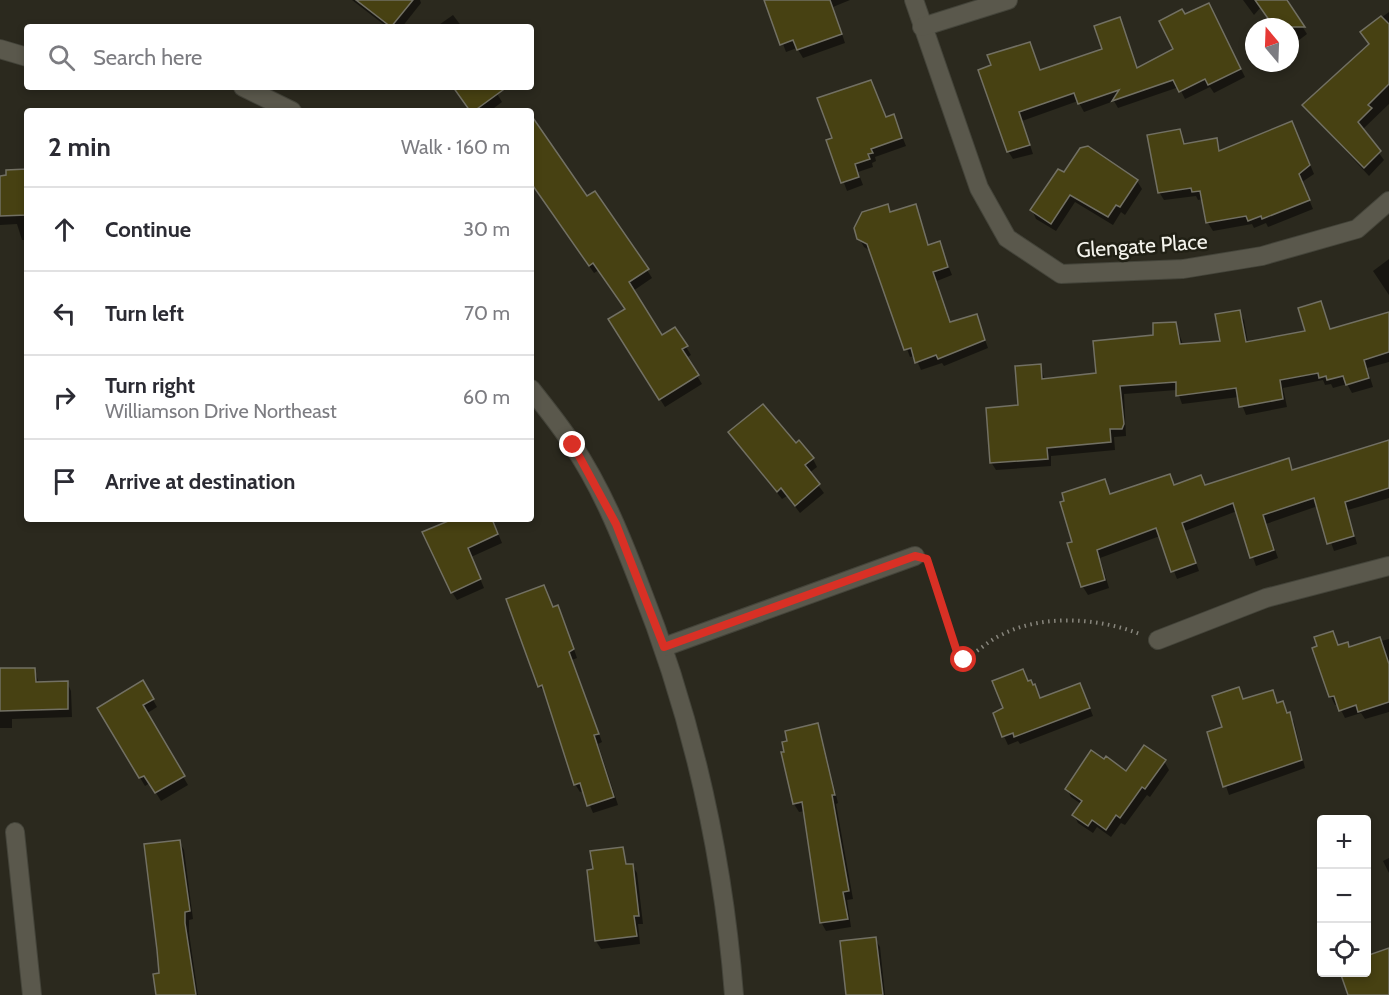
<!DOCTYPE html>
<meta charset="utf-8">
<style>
:root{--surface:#fff;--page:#f7f7f7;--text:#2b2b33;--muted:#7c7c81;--line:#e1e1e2}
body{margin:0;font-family:Cabin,sans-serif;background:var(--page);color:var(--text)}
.controls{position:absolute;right:18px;bottom:18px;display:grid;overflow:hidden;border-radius:6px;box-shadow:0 3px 9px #0003}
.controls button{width:54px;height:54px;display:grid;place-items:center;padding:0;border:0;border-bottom:2px solid var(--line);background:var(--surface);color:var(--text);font:30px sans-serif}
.compass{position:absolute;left:1245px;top:18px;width:54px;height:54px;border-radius:50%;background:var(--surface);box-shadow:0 3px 9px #0003;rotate:341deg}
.stop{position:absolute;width:18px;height:18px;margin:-14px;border:4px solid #d93025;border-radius:50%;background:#fff}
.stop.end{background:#d93025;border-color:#fff;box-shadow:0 2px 6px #0008}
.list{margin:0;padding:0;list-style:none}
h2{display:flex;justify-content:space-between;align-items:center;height:78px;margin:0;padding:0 24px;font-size:26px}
h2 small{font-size:20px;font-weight:400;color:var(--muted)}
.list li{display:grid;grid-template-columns:39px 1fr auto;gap:18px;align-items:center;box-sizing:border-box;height:84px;padding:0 24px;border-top:2px solid var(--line)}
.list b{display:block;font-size:22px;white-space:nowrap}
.list p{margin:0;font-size:20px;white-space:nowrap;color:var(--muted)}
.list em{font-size:20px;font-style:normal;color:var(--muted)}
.icon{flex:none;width:33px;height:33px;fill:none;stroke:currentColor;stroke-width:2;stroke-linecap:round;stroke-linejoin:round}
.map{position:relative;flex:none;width:1389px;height:995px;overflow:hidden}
.search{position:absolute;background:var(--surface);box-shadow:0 3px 9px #0003;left:24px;top:24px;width:510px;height:66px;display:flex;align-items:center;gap:15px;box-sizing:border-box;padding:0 21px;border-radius:6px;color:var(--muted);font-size:22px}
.panel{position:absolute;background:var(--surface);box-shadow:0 3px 9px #0003;left:24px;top:108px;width:510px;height:414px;border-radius:6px}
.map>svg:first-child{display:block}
</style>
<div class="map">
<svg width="1389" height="995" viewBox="0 0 1389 995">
<rect width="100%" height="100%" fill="#2b291e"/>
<g fill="#0007">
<path d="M 352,0 L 420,0 L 421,3 L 402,27 L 387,27 Z"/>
<path d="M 766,0 L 850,0 L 833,7 L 845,43 L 803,58 L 797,48 L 786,52 Z"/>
<path d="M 1243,0 L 1289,0 L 1287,2 L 1307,34 L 1290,47 L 1290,27 L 1275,27 L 1261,7 L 1254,15 Z"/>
<path d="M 1389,12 L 1389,104 L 1362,130 L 1384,160 L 1369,176 L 1304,106 L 1370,45 L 1362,32 Z"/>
<path d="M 1213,13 L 1245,77 L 1214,93 L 1210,87 L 1185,99 L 1179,87 L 1118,108 L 1114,101 L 1084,112 L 1078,101 L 1022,121 L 1033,154 L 1013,159 L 1008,151 L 993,66 L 1029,44 L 1041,71 L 1104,50 L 1120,19 L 1138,69 L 1175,50 L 1184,15 Z"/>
<path d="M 453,15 L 462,27 L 436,27 Z"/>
<path d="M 871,81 L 887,119 L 894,116 L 906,146 L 875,157 L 876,161 L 872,163 L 873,167 L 858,172 L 863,185 L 847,191 L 828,141 L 833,139 Z"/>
<path d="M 453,87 L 493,87 L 502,102 L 490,111 L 471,111 Z"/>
<path d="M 531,122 L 587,198 L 647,270 L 652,278 L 633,291 L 662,337 L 675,329 L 691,355 L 686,358 L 702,384 L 665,407 L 615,328 L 626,309 L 599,270 L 594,273 L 531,182 Z"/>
<path d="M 1179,131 L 1186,145 L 1216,139 L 1221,152 L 1296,131 L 1314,174 L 1302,182 L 1313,209 L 1268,227 L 1266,223 L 1254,228 L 1252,224 L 1213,231 L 1208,223 L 1203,199 L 1198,200 L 1196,196 L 1164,200 L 1159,192 Z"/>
<path d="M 27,171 L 27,240 L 22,240 L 17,224 L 0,225 L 0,177 Z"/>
<path d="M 1064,174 L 1137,181 L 1142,189 L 1125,215 L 1121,212 L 1113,225 L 1075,202 L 1056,231 L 1036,219 L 1032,210 Z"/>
<path d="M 887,206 L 891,214 L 915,206 L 929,246 L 939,243 L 952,275 L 937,281 L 951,323 L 976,315 L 988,348 L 944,366 L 942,363 L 921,370 L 915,356 L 910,357 L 871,251 L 864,247 L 859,238 Z"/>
<path d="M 1389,259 L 1389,295 L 1373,271 Z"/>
<path d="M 1321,303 L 1331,330 L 1389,341 L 1389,362 L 1367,368 L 1373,387 L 1352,393 L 1347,384 L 1333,388 L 1331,384 L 1325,385 L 1323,380 L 1283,388 L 1287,407 L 1246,415 L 1239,397 L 1182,404 L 1177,390 L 1124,394 L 1126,436 L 1114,437 L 1115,450 L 1051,456 L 1051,466 L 996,470 L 991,462 L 1040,365 L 1045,380 L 1098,375 L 1176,324 L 1183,345 L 1222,342 L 1239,312 L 1244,320 L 1248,343 L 1307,332 Z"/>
<path d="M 730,433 L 796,445 L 813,459 L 817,467 L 809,473 L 824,493 L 800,513 L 787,496 L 782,499 Z"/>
<path d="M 1389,442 L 1389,498 L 1348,510 L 1357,544 L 1334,551 L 1318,506 L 1266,524 L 1278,558 L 1256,566 L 1237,511 L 1185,531 L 1199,571 L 1177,579 L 1160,536 L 1100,558 L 1109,588 L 1088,595 L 1083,587 L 1069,544 L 1074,542 L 1105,481 L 1111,496 L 1169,476 L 1175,486 L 1206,487 L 1288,460 L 1294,471 Z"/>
<path d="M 457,519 L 492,519 L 502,543 L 471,557 L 484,588 L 457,600 L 452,592 Z"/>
<path d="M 544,587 L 553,608 L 558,607 L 562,615 L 577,658 L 572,660 L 602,742 L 598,744 L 618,805 L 593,813 L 584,791 L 580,792 L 575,784 L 546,693 L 539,686 Z"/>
<path d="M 1332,633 L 1339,646 L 1350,649 L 1389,639 L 1389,712 L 1365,719 L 1361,713 L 1345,718 L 1338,704 L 1335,705 L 1331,697 L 1314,649 Z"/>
<path d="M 34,669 L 39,683 L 67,682 L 71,691 L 72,717 L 12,719 L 12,728 L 0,728 L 0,670 Z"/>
<path d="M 143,682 L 157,707 L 146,714 L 188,785 L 161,801 L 150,783 L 145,786 L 99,709 Z"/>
<path d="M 1028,683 L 1034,686 L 1041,700 L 1084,693 L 1093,716 L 1020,744 L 1018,741 L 1008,745 L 994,714 L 1005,709 Z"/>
<path d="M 1238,689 L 1244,700 L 1272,692 L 1278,704 L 1282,703 L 1294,722 L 1305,768 L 1229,795 L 1208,733 L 1224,727 Z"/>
<path d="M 817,725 L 821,733 L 838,803 L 836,804 L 853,899 L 847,900 L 851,927 L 826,931 L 821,922 L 805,811 L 799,812 L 794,804 L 783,753 Z"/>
<path d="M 1164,761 L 1169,770 L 1150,797 L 1147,795 L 1125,825 L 1121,823 L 1111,837 L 1097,827 L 1093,833 L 1078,823 L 1074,815 L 1081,804 L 1071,797 L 1067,789 Z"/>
<path d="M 179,841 L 184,850 L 193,919 L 189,920 L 189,933 L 198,995 L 157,995 Z"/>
<path d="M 622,848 L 628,866 L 632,865 L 637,873 L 643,924 L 638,924 L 640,944 L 601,949 L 596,941 Z"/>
<path d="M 1389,858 L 1389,873 L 1383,861 Z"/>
<path d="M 875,939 L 880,947 L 885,995 L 847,995 Z"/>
</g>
<g fill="#474112" stroke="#727063" stroke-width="1.5">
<path d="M 356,0 L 413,0 L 391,27 Z"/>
<path d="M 764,0 L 830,0 L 842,34 L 797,50 L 793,40 L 780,45 Z"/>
<path d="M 1255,0 L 1287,0 L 1305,27 L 1274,27 Z"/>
<path d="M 1209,3 L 1241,69 L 1208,85 L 1205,79 L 1179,92 L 1173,80 L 1112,101 L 1119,90 L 1078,104 L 1074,93 L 1019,112 L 1030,145 L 1007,152 L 978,70 L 991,65 L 987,55 L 1030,42 L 1040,70 L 1102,49 L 1094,26 L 1120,17 L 1137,68 L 1173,49 L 1159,21 L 1182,9 L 1185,14 Z"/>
<path d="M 1381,16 L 1389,24 L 1389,84 L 1368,105 L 1372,108 L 1358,122 L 1381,151 L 1364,168 L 1302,105 L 1369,44 L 1360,32 Z"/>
<path d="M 871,80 L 886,117 L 894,114 L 902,138 L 871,149 L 873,153 L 868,154 L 870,159 L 855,164 L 859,177 L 841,183 L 826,140 L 832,138 L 817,98 Z"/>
<path d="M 453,87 L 507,87 L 474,111 L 470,111 Z"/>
<path d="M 531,115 L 587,196 L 595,191 L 649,269 L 629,282 L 662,335 L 675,327 L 688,346 L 682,349 L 699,375 L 659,400 L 608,319 L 625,309 L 593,263 L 589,266 L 531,183 Z"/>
<path d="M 1292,121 L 1310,165 L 1299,174 L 1310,200 L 1262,219 L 1261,216 L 1248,221 L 1246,216 L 1206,223 L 1200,191 L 1192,192 L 1191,188 L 1158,193 L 1147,135 L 1180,129 L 1184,144 L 1217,138 L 1219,151 Z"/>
<path d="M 1088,146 L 1138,180 L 1120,207 L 1116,205 L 1108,217 L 1070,195 L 1051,224 L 1030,210 L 1058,169 L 1064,172 L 1080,148 Z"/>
<path d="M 27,169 L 27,215 L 0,216 L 0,176 L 6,175 L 6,170 Z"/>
<path d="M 888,204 L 890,212 L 916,204 L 928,245 L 940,241 L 948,267 L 933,272 L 950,322 L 977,314 L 985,340 L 938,359 L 936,355 L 915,363 L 911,348 L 904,350 L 867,244 L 857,239 L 854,228 L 862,212 Z"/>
<path d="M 1321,301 L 1330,329 L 1389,312 L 1389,352 L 1364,360 L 1369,378 L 1346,385 L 1343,376 L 1327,380 L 1326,376 L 1319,378 L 1318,373 L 1280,380 L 1283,399 L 1239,407 L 1236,388 L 1176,396 L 1176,382 L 1120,386 L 1124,424 L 1122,429 L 1110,429 L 1111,442 L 1047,448 L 1048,459 L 990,463 L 986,408 L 1018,405 L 1015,366 L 1041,364 L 1042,379 L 1096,373 L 1093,341 L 1153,335 L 1153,323 L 1176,322 L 1180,344 L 1220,341 L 1215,314 L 1240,310 L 1246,342 L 1305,331 L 1298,308 Z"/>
<path d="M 763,404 L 796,443 L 799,440 L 814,458 L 805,465 L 820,484 L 795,506 L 781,488 L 777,492 L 728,432 Z"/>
<path d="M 1389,440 L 1389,488 L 1345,502 L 1354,536 L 1327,544 L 1314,498 L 1263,515 L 1274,550 L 1250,558 L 1233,503 L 1182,523 L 1196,563 L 1171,572 L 1156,528 L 1097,550 L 1105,580 L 1081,587 L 1067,543 L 1072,542 L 1060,502 L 1064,501 L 1062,493 L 1105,479 L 1110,494 L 1170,474 L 1174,485 L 1201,475 L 1205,485 L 1289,458 L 1292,470 Z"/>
<path d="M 453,519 L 492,519 L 498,534 L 468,548 L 481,579 L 451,593 L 422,532 Z"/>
<path d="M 544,585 L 553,607 L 558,605 L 574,649 L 569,652 L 599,734 L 594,735 L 614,797 L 587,806 L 580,783 L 574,785 L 542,685 L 538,687 L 506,599 Z"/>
<path d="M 1333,631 L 1338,645 L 1348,642 L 1349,647 L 1380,637 L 1389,664 L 1389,702 L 1358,712 L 1356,705 L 1339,711 L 1334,696 L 1329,697 L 1312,648 L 1317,646 L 1314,637 Z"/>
<path d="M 0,668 L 35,668 L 36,682 L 68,681 L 68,709 L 0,711 Z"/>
<path d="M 1023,669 L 1028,681 L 1031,680 L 1033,685 L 1035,684 L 1040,698 L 1080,683 L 1090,708 L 1014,737 L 1013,733 L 1002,737 L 993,713 L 1003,708 L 992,681 Z"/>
<path d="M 143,680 L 154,699 L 143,705 L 185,776 L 155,793 L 144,776 L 139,778 L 97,708 Z"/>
<path d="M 1239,687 L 1243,699 L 1273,690 L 1277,703 L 1283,701 L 1287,713 L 1290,712 L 1302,760 L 1223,787 L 1207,732 L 1222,727 L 1212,696 Z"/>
<path d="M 818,723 L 835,795 L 832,795 L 849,891 L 843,892 L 848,919 L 820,923 L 802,802 L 793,804 L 781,752 L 784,752 L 782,742 L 787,741 L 785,731 Z"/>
<path d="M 1144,745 L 1166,760 L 1145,789 L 1142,787 L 1120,818 L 1116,815 L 1106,830 L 1092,820 L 1088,826 L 1072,815 L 1082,801 L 1065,789 L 1091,750 L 1104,759 L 1106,756 L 1126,771 Z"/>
<path d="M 180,840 L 190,911 L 185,912 L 185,923 L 196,995 L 156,995 L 153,974 L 159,973 L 157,950 L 144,844 Z"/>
<path d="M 623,847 L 626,864 L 633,864 L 639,916 L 634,916 L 637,936 L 595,941 L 587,870 L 593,869 L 590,851 Z"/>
<path d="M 876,937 L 883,995 L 846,995 L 840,941 Z"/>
<path d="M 1389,948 L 1389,995 L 1348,995 L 1340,972 L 1366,972 L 1366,956 Z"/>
</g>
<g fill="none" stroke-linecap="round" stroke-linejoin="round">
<defs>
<g id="minor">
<path d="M 914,0 L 979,188 L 1007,238 L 1061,274 L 1183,269 L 1262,256 L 1357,229 L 1389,201"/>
<path d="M 922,27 L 1008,0"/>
<path d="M 0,49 L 27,57"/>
<path d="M 243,87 L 292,111"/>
<path d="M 531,389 C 545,407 560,425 572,444 C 601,487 621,536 639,583 C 692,716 723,853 734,995"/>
<path d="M 1158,640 L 1266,598 L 1389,566"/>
<path d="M 664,647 L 915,556"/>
<path d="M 15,832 L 32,995"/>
</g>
</defs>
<use href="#minor" stroke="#44443a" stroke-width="20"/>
<path stroke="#88867d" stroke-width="4" stroke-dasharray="1.5 4.5" stroke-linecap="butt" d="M 930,568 L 958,655 L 964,659 C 978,652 989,640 1003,634 C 1044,614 1099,618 1140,634"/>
<use href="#minor" stroke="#5a584c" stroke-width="18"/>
</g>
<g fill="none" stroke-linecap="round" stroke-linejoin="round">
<path stroke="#d93025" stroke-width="8" d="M 573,445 L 616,524 L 664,647 L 915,556 L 927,559 L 958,655 L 964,660"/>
</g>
<g text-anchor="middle" stroke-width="5" stroke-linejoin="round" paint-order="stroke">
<g font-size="21" fill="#f4f3ec" stroke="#212015">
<text transform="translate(1142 246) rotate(-4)" y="7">Glengate Place</text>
</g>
</g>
</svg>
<div class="controls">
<button>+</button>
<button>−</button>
<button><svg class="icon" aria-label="locate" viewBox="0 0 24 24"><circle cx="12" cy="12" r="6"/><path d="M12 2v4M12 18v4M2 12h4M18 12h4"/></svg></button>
</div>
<svg class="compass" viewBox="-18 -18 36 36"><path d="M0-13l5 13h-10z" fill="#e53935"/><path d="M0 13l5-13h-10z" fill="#7c7c81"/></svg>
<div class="stop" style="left:964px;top:660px"></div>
<div class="stop end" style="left:573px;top:445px"></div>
<div class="search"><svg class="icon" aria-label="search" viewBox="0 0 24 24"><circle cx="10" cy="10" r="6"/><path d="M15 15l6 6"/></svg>Search here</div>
<section class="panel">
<h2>2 min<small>Walk · 160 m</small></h2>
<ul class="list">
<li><svg class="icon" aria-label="ahead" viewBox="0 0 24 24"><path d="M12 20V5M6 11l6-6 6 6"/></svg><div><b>Continue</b></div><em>30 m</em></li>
<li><svg class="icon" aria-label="left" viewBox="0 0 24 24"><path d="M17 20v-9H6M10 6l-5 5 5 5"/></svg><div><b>Turn left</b></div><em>70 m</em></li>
<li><svg class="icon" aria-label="right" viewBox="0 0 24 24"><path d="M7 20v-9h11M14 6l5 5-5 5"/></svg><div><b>Turn right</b><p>Williamson Drive Northeast</p></div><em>60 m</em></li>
<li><svg class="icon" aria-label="arrive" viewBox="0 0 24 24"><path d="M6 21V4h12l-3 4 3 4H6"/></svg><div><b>Arrive at destination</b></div></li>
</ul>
</section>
</div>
